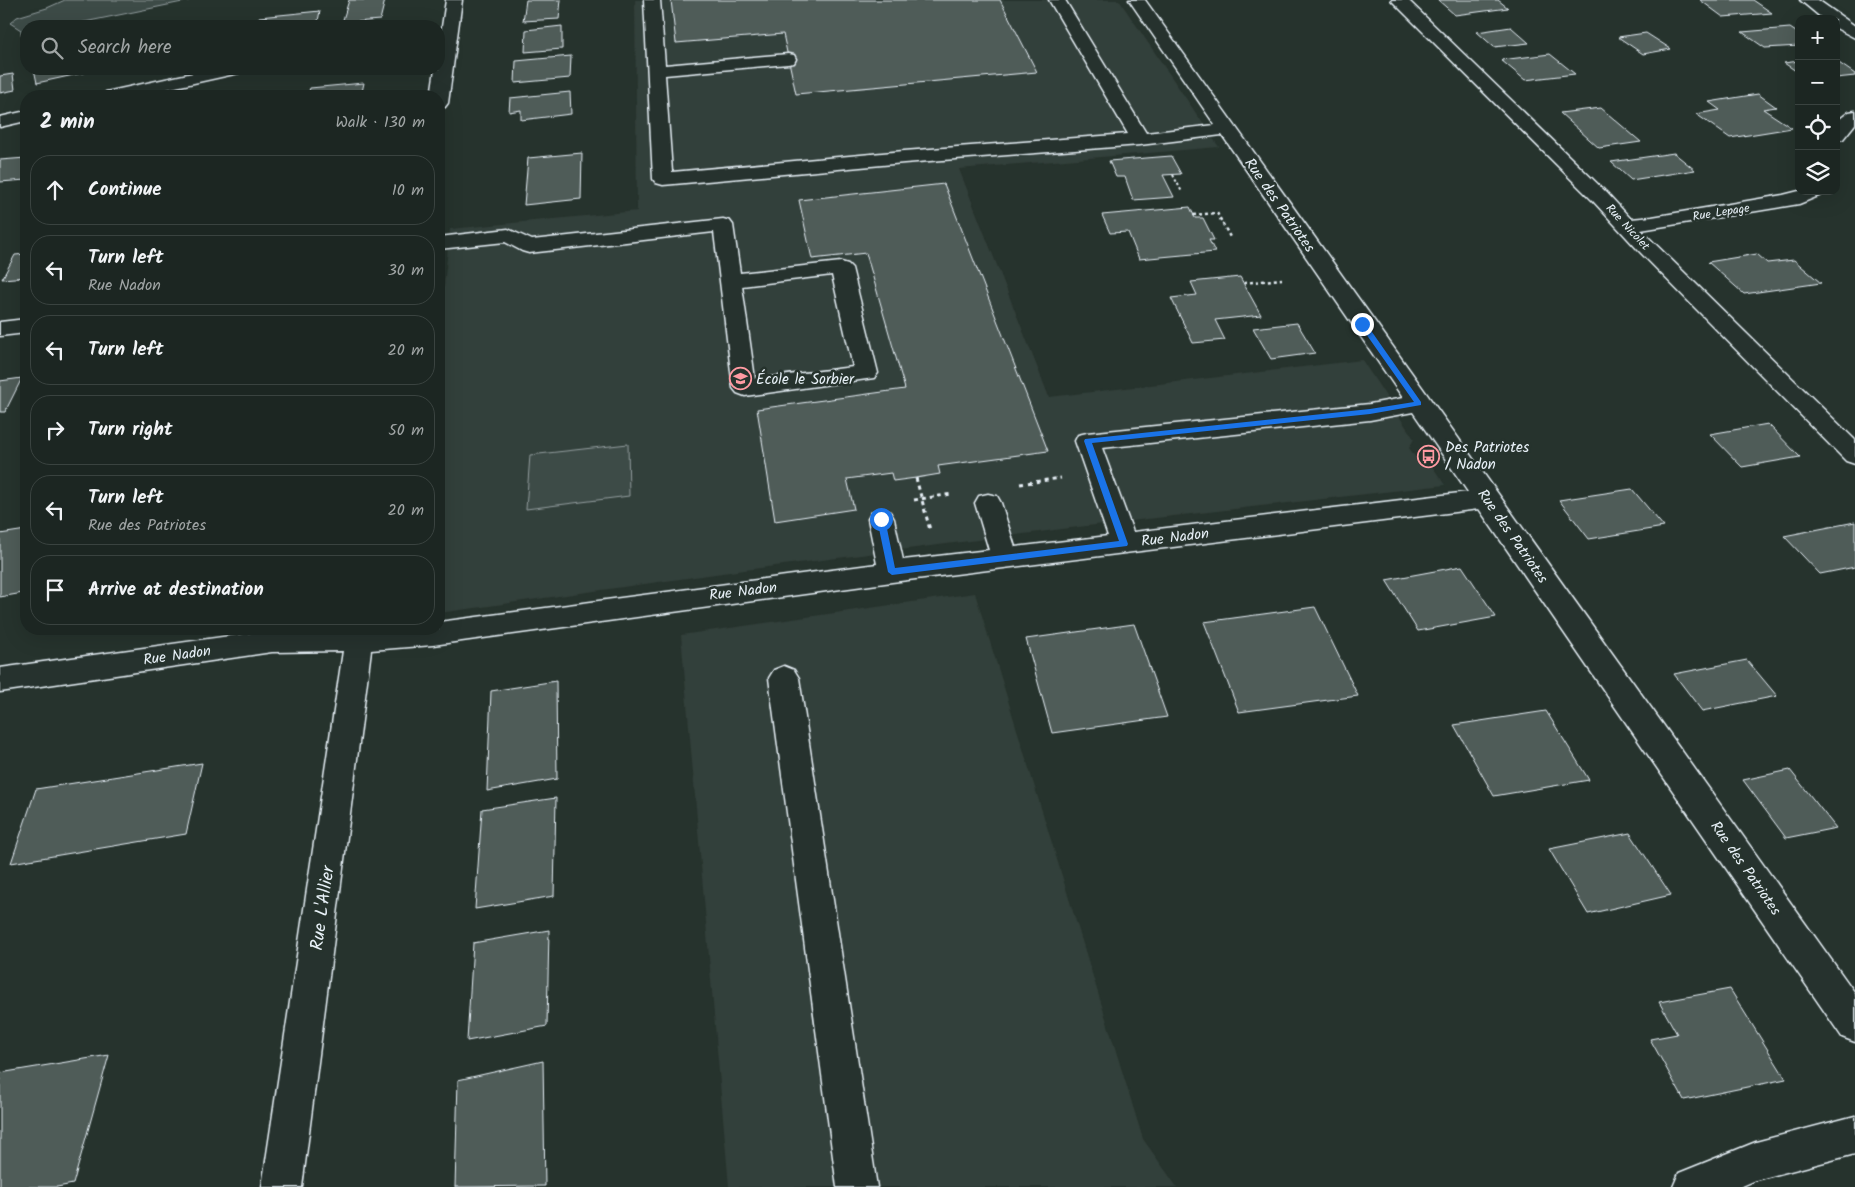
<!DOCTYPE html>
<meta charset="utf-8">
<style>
:root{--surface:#1c2622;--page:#252e2a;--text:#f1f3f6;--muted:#a0a5a5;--line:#3a4340}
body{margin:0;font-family:Kalam,sans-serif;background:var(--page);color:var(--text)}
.controls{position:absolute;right:15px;top:15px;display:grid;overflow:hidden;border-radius:10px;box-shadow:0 5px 20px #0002}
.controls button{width:45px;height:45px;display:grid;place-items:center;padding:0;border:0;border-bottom:1px solid var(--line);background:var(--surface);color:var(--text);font:25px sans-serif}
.stop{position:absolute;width:15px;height:15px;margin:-11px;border:4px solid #1a73e8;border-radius:50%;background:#fff}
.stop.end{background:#1a73e8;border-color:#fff;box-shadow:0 1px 5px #0008}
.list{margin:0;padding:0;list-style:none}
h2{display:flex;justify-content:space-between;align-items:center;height:65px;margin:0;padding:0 20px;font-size:21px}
h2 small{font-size:16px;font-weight:400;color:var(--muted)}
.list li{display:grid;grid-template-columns:32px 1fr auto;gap:15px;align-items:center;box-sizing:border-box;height:70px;margin:0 10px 10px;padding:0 10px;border:1px solid var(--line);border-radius:20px}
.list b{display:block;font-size:19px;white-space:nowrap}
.list p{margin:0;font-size:16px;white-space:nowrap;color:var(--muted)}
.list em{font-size:16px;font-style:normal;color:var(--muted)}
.icon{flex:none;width:28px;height:28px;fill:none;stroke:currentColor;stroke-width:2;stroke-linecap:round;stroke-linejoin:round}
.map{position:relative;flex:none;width:1855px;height:1187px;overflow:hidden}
.search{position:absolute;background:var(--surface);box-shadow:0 5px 20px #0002;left:20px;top:20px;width:425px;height:55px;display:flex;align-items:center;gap:12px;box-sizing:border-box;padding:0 18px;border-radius:20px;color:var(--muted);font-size:19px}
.panel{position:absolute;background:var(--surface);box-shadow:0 5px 20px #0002;left:20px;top:90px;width:425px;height:545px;border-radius:20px}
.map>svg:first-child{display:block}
</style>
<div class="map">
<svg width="1855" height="1187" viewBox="0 0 1855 1187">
<rect width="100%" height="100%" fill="#26332d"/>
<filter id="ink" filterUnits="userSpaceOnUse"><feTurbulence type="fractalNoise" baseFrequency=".02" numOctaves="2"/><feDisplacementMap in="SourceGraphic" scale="10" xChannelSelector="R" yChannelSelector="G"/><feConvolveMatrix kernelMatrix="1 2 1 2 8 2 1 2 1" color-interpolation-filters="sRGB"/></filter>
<g filter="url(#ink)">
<g fill="#333f3a">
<path d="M 635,0 L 1119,0 L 1219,147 L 959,169 L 1049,397 L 1362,360 L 1414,439 L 1409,448 L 1421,465 L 1430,463 L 1445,485 L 1078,527 L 737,571 L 439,613 L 439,335 L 450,229 L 637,211 Z"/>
<path d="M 975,593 L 1143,1139 L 1177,1187 L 729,1187 L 681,635 Z"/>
</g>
<g fill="#3e4b47" stroke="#939ea0">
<path d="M 65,0 L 192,0 L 65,26 L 26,26 L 26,34 L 21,35 L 21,30 L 10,23 L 17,17 L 47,8 Z"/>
<path d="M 628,444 L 629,496 L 526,509 L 530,455 Z"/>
</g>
<g fill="#505c59" stroke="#e8f1f8">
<path d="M 349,0 L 385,0 L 380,20 L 342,23 Z"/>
<path d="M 526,0 L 561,0 L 559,19 L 523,21 Z"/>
<path d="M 671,0 L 1000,0 L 1037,72 L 796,94 L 783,34 L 676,43 Z"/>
<path d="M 1438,0 L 1498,0 L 1508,8 L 1455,15 Z"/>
<path d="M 1700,0 L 1753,0 L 1772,13 L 1723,17 Z"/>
<path d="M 320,11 L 317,26 L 256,26 L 259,17 Z"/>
<path d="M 562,26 L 562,49 L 525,52 L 526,30 Z"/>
<path d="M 1511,27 L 1529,43 L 1494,47 L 1477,32 Z"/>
<path d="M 1790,28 L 1799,34 L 1799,46 L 1765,48 L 1742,32 Z"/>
<path d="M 1646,33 L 1671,49 L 1643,54 L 1618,37 Z"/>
<path d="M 1550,54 L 1575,74 L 1525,80 L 1501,60 Z"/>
<path d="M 571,56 L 570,78 L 515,83 L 516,61 Z"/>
<path d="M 1799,61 L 1799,73 L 1784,63 Z"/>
<path d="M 1836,61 L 1855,74 L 1855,76 L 1836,78 Z"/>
<path d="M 34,69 L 92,69 L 92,71 L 37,83 Z"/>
<path d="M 13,74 L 15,90 L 0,93 L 0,76 Z"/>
<path d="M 364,83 L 361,96 L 307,96 L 310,88 Z"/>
<path d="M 570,92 L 571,114 L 521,120 L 521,110 L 509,112 L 510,98 Z"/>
<path d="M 1758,94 L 1776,107 L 1763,109 L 1792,128 L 1730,138 L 1696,114 L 1720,110 L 1709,102 Z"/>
<path d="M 1601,108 L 1641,142 L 1599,148 L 1560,113 Z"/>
<path d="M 582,153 L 581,199 L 524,205 L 528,158 Z"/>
<path d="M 1674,153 L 1695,170 L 1631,180 L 1611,162 Z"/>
<path d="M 1171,156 L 1181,174 L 1163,175 L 1174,197 L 1133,200 L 1125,177 L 1116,177 L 1109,161 Z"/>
<path d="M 26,158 L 26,180 L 0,182 L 0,160 Z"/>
<path d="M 944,184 L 1048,451 L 938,466 L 940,474 L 916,478 L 893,481 L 891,473 L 847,479 L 854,509 L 775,521 L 757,409 L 905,389 L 866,253 L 812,259 L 799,200 Z"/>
<path d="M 1190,207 L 1195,218 L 1203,218 L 1214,240 L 1209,240 L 1215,252 L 1139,259 L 1128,232 L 1110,233 L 1102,215 Z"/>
<path d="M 26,254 L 26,277 L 2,279 L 15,255 Z"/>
<path d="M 1757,254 L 1767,263 L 1794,260 L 1821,283 L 1744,294 L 1708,262 Z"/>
<path d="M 1240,277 L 1261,315 L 1215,320 L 1225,340 L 1193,343 L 1171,298 L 1197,295 L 1191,282 Z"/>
<path d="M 1297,323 L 1315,353 L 1271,359 L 1253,328 Z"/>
<path d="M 22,378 L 5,412 L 0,412 L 0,381 Z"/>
<path d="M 1768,424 L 1800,457 L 1742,467 L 1710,434 Z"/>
<path d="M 1632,489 L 1664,527 L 1589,539 L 1559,500 Z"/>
<path d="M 1855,522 L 1855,567 L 1820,574 L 1784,536 Z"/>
<path d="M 26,530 L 26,586 L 23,593 L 0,597 L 0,534 Z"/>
<path d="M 1462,566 L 1496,617 L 1418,631 L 1386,580 Z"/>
<path d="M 1315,607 L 1358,696 L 1239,712 L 1204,622 Z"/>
<path d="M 1134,624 L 1167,717 L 1052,733 L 1026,639 Z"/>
<path d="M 1747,660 L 1777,696 L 1702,711 L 1674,674 Z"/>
<path d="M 556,681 L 557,779 L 487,791 L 491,691 Z"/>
<path d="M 1546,711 L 1589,780 L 1494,796 L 1454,725 Z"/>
<path d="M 202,763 L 186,834 L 11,863 L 36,789 Z"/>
<path d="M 1790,770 L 1836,828 L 1786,838 L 1743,780 Z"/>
<path d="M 556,798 L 554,896 L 475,909 L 482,809 Z"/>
<path d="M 1630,833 L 1671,895 L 1588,914 L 1549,849 Z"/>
<path d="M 549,930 L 547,1026 L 467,1041 L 473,943 Z"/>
<path d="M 1730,989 L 1786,1079 L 1684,1100 L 1650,1039 L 1677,1034 L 1659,1002 Z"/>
<path d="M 109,1055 L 73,1184 L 57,1187 L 0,1187 L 0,1073 Z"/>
<path d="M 543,1061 L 545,1186 L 455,1187 L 458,1080 Z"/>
</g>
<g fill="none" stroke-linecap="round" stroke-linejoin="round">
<defs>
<g id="minor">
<path d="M 446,0 L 462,0 L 448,103 L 445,107 L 439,108 L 439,96 L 431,96 L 435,69 L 439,69 L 439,47 Z"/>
<path d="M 644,0 L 660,0 L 665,65 L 788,54 L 794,55 L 796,59 L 794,63 L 788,64 L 665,75 L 672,172 L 904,151 L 1128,134 L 1049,0 L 1065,0 L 1146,133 L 1215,125 L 1129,0 L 1145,0 L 1855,993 L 1855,1042 L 1842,1037 L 1479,509 L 892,582 L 433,645 L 371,650 L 302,1187 L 262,1187 L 343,651 L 272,652 L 0,692 L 0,668 L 272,630 L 439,629 L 439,622 L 877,564 L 868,519 L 872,512 L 881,509 L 890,512 L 894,519 L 903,560 L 989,550 L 975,503 L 979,496 L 988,494 L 997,496 L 1001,503 L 1015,547 L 1108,536 L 1075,441 L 1078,435 L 1087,433 L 1370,404 L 1403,398 L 1222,135 L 1140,145 L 904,163 L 663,185 L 656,183 L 653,179 ZM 1413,412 L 1468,492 L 1133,532 L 1102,448 L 1370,420 Z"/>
<path d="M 1391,0 L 1408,0 L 1607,193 L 1631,219 L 1652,217 L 1783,195 L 1799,191 L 1824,191 L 1821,195 L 1799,204 L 1641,230 L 1855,440 L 1855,464 L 1846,461 L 1639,251 L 1593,201 Z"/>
<path d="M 1800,0 L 1818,0 L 1855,26 L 1855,38 L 1836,28 L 1836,19 L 1823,19 Z"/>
<path d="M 211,69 L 242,69 L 239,73 L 135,96 L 103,96 L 106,92 Z"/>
<path d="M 26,111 L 26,121 L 0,127 L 0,117 Z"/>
<path d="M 1855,111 L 1855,124 L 1843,139 L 1836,140 L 1836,122 L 1849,112 Z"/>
<path d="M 723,219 L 730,221 L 733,225 L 740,273 L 841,262 L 848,264 L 852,268 L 878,373 L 874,378 L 745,396 L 737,393 L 733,388 L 714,232 L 529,253 L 522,251 L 505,242 L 439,249 L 439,237 L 508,229 L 532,240 ZM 832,275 L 853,367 L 755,379 L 742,286 Z"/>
<path d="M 26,319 L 26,333 L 0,336 L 0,322 Z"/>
<path d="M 784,666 L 794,670 L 799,678 L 877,1187 L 837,1187 L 769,678 L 774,670 Z"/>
<path d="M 1855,1116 L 1855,1154 L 1756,1180 L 1740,1187 L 1673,1187 L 1679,1173 L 1756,1142 Z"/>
</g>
</defs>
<use href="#minor" stroke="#e8f1f8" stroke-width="3"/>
<path stroke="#e8f1f8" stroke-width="2" stroke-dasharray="2.5 2.5" stroke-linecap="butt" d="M 1173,175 L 1182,192"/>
<g stroke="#e8f1f8" stroke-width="2.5" stroke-dasharray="3 3" stroke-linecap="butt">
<path d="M 1193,215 L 1217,213 L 1231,239"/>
<path d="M 1244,283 L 1282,279"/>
</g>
<g stroke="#e8f1f8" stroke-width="3" stroke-dasharray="4 4" stroke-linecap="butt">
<path d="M 916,478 L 930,530"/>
<path d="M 1020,484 L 1061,478"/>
<path d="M 914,500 L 952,494"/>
</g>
<use href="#minor" fill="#26332d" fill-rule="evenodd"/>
</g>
</g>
<path fill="#1a73e8" d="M 1362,322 L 1365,322 L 1421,402 L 1421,405 L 1370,414 L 1092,443 L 1128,544 L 1127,546 L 892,575 L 888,572 L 877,519 L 881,516 L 885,519 L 895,568 L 1119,541 L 1084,441 L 1085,439 L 1370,409 L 1414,402 L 1359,324 Z"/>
<defs>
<symbol id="school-ring" viewBox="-11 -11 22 22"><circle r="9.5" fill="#26332d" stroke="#ff9aa2" stroke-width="1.5"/><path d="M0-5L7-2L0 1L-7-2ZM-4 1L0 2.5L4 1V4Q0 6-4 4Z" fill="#ff9aa2"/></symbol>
<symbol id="bus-ring" viewBox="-11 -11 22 22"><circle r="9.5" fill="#26332d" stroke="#ff9aa2" stroke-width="1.5"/><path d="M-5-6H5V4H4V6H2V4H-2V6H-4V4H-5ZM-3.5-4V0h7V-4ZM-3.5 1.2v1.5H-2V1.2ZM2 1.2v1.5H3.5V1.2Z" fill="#ff9aa2"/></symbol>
</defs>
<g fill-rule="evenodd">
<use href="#school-ring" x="728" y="366" width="25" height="25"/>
<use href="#bus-ring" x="1416" y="444" width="25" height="25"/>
</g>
<g text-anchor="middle" stroke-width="5" stroke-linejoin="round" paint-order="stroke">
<g font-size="12" fill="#e8f1f8" stroke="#26332d">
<text transform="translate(1721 212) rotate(-9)" y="4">Rue Lepage</text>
<text transform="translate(1628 227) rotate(47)" y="4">Rue Nicolet</text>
</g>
<g font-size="15" fill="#e8f1f8" stroke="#26332d">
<text transform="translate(1280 205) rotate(55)" y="5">Rue des Patriotes</text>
<text transform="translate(1513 536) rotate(55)" y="5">Rue des Patriotes</text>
<text transform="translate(1175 537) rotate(-7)" y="5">Rue Nadon</text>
<text transform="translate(743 591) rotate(-7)" y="5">Rue Nadon</text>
<text transform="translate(177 655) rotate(-8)" y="5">Rue Nadon</text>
<text transform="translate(1746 868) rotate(55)" y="5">Rue des Patriotes</text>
</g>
<g font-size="15" fill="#e8f1f8" stroke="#26332d" text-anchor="start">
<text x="756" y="384">École le Sorbier</text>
<text x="1445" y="452">Des Patriotes<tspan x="1445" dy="17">/ Nadon</tspan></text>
</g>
<g font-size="18" fill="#e8f1f8" stroke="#26332d">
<text transform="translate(322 908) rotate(-82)" y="6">Rue L'Allier</text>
</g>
</g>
</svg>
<div class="controls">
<button>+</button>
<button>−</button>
<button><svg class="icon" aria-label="locate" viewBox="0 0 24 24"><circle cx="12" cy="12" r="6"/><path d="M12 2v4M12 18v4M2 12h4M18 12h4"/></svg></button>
<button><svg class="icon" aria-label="layers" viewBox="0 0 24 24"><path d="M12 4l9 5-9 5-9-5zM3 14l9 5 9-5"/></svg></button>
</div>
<div class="stop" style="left:881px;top:519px"></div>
<div class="stop end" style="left:1362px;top:324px"></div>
<div class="search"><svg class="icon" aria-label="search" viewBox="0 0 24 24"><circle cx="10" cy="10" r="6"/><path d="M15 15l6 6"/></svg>Search here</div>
<section class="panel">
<h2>2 min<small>Walk · 130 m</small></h2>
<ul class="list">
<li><svg class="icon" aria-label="ahead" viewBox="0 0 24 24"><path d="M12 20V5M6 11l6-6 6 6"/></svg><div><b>Continue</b></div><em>10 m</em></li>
<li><svg class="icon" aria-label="left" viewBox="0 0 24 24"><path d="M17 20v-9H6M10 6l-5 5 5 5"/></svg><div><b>Turn left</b><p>Rue Nadon</p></div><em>30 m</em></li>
<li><svg class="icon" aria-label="left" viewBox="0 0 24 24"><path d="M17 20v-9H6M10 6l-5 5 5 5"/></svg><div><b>Turn left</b></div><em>20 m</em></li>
<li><svg class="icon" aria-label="right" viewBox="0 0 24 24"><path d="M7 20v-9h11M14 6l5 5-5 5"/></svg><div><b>Turn right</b></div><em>50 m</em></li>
<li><svg class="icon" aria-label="left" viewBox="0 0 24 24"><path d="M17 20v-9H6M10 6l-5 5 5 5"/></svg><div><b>Turn left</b><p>Rue des Patriotes</p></div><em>20 m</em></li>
<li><svg class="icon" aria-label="arrive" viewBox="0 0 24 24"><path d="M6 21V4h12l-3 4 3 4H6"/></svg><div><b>Arrive at destination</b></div></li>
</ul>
</section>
</div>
